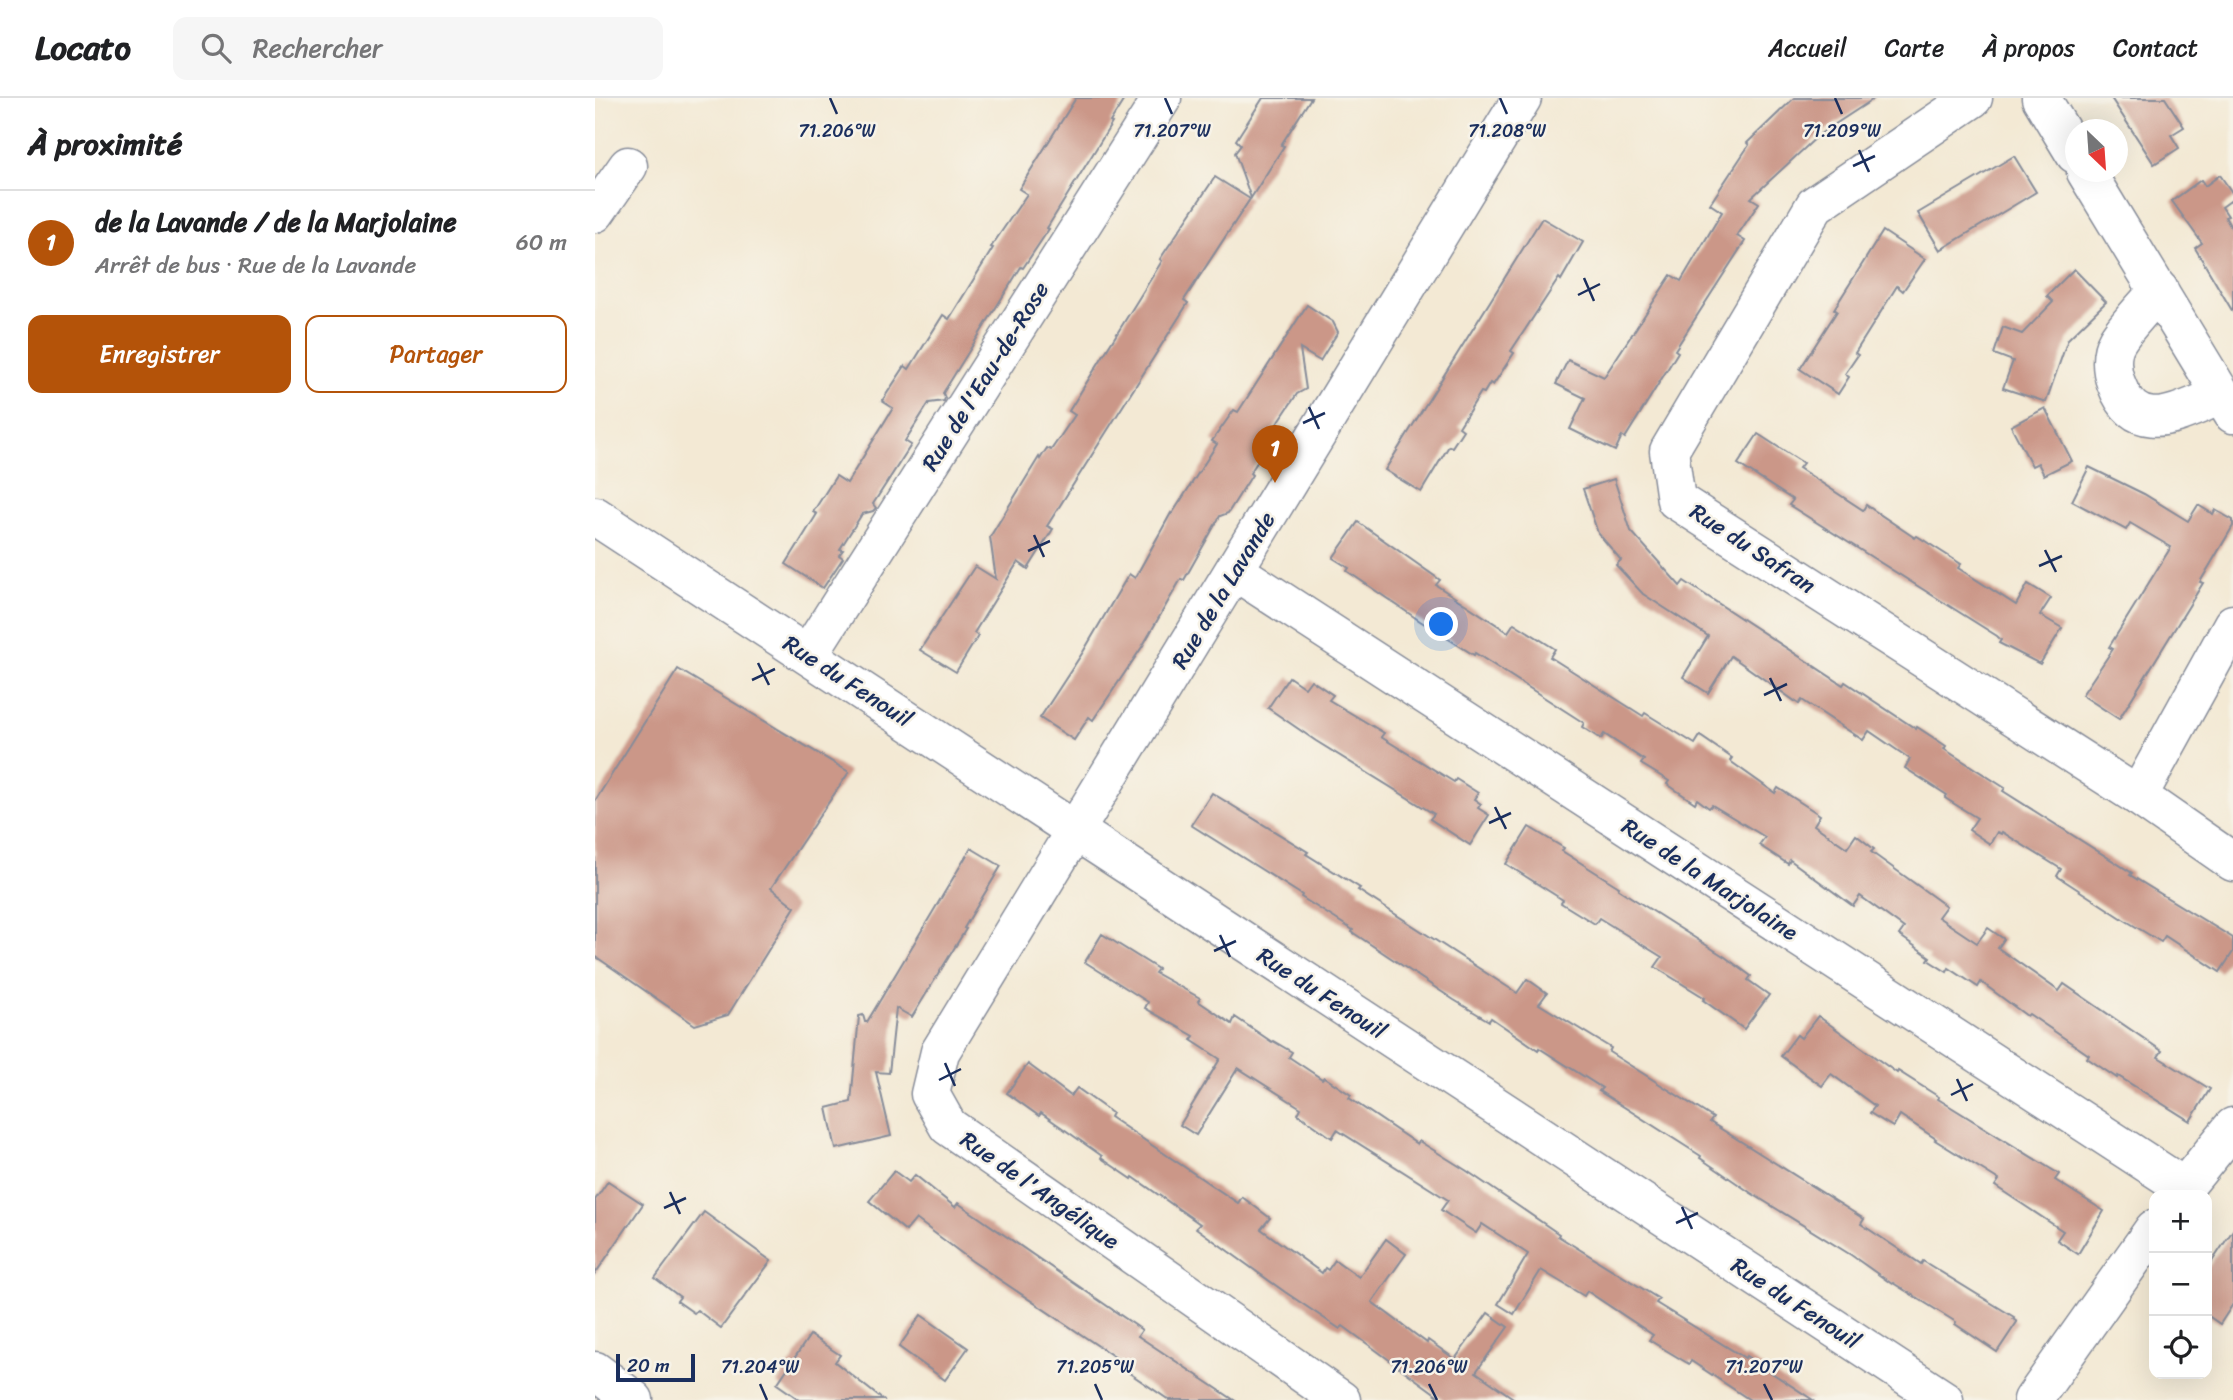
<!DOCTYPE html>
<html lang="fr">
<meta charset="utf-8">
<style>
:root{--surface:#fff;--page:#f6f6f6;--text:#202124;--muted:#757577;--line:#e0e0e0;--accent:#b45309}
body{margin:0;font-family:Sriracha,sans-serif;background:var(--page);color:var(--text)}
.controls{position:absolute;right:21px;bottom:21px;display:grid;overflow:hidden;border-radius:14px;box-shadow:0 7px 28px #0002}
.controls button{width:63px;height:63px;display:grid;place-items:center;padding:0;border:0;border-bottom:2px solid var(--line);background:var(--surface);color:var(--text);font:35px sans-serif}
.compass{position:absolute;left:1470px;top:21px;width:63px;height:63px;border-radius:50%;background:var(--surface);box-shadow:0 7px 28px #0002;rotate:155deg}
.scale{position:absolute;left:21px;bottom:18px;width:79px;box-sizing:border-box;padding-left:7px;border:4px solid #1b2f5e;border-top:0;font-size:19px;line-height:24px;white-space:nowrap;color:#1b2f5e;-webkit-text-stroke:5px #f7f3e8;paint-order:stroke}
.you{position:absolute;left:847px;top:527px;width:24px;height:24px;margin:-18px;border:5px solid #fff;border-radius:50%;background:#1a73e8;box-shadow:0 0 0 10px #1a73e833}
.badge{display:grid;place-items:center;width:46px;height:46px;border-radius:50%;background:var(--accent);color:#fff;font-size:23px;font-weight:700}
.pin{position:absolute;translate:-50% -58px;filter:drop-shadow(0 2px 4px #0008)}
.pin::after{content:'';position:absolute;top:37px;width:24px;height:21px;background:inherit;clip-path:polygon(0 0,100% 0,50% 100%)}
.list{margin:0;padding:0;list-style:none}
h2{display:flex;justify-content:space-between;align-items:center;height:91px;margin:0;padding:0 28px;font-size:30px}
h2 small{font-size:23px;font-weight:400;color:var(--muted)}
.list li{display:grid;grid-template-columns:46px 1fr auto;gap:21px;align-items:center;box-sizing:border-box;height:105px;padding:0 28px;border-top:2px solid var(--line)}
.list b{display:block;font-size:26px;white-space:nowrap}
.list p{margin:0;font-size:23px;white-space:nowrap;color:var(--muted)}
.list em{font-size:23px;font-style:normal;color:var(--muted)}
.actions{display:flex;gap:14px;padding:21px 28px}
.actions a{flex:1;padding:16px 0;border:2px solid var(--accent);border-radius:14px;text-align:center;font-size:24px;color:var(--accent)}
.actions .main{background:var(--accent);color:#fff}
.icon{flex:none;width:38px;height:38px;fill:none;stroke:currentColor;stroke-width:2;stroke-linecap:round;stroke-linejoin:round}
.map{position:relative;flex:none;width:1638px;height:1302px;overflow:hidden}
header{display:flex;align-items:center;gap:42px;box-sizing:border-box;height:98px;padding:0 35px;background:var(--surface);border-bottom:2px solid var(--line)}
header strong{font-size:33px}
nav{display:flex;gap:38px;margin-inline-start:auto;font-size:24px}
.search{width:490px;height:63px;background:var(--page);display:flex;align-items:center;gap:18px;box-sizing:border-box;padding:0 24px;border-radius:14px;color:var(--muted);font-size:26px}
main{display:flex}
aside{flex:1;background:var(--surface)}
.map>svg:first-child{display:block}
</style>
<header>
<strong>Locato</strong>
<div class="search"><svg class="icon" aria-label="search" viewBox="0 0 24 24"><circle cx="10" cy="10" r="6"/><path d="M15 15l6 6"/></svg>Rechercher</div>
<nav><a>Accueil</a><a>Carte</a><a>À propos</a><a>Contact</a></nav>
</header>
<main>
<aside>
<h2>À proximité<small></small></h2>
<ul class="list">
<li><span class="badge">1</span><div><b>de la Lavande / de la Marjolaine</b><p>Arrêt de bus · Rue de la Lavande</p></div><em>60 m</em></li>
</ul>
<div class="actions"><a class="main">Enregistrer</a><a>Partager</a></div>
</aside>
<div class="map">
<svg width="1638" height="1302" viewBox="0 0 1638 1302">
<rect width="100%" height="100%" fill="#f7f3e8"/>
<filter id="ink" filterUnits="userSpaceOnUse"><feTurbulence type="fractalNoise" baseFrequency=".0143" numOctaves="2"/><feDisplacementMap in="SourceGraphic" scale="14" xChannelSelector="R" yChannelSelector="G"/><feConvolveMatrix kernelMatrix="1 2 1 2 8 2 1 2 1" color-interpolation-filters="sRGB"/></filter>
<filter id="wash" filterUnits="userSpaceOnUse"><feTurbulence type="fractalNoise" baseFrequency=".00686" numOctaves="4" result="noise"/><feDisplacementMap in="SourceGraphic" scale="28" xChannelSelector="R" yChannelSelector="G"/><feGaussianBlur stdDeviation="1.57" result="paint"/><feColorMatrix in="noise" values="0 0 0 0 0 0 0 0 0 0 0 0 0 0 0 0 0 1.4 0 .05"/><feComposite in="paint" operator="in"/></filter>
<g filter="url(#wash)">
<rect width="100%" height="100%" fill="#f3e9d4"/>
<g id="blocks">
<g fill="#cb9788">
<path d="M 481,0 L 530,0 L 515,24 L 517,25 L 452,130 L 454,131 L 428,170 L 426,169 L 348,295 L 350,300 L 349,303 L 334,305 L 310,343 L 316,347 L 278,406 L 281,410 L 278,413 L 267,416 L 245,451 L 248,452 L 244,457 L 248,460 L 228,490 L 191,466 L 222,416 L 218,414 L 241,378 L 252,385 L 298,310 L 287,303 L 310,268 L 314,271 L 348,217 L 354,221 L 398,150 L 396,149 L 432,96 L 424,91 Z"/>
<path d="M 668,0 L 716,0 L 686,47 L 689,48 L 656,100 L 640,55 L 646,47 L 641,42 Z"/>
<path d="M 1199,0 L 1280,0 L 1225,36 L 1156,100 L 1164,105 L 1142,138 L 1150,143 L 1080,252 L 1083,254 L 1030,340 L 1027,338 L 1020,353 L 975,331 L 990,300 L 961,286 L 973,262 L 1009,279 L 1076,177 L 1086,183 L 1127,114 L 1115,106 L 1154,47 L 1152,45 Z"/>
<path d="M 1516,0 L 1570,0 L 1589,29 L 1576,37 L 1584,50 L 1559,66 Z"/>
<path d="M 1419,58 L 1441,94 L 1345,152 L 1323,115 Z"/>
<path d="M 1625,77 L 1638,96 L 1638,101 L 1627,109 L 1633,118 L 1630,119 L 1638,133 L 1638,214 L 1600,150 L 1607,145 L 1577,103 L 1606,82 L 1610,88 Z"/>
<path d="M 620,79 L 655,101 L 589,202 L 593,205 L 452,428 L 458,431 L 433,471 L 423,464 L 379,535 L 383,538 L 361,574 L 325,552 L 380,468 L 401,481 L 395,439 L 444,359 L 445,361 L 452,350 L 456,352 L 480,317 L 474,313 L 567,163 L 565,161 Z"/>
<path d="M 947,120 L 988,144 L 966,182 L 964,180 L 916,253 L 919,255 L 898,287 L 895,285 L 889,295 L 886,294 L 864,329 L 868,332 L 857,349 L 854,348 L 826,394 L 790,372 Z"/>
<path d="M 1288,133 L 1330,161 L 1308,193 L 1302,188 L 1260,255 L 1263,257 L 1250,276 L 1254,279 L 1243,296 L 1205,271 L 1242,213 L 1239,211 Z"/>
<path d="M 1479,171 L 1511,204 L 1473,241 L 1451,304 L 1408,290 L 1418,263 L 1399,256 L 1408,229 L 1427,236 L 1458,204 L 1452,198 Z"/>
<path d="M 712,207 L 738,224 L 743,234 L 725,263 L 705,251 L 711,291 L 702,296 L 666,350 L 670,352 L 655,375 L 657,377 L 633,415 L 625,418 L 589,482 L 586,481 L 547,549 L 498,622 L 494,619 L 479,642 L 445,620 L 488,554 L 534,476 L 540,480 L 576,415 L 577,416 L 622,346 L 617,343 L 639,312 L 643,314 Z"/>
<path d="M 1450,310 L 1477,363 L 1449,377 L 1443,365 L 1437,368 L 1416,328 Z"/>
<path d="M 1163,336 L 1208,365 L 1204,370 L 1268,412 L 1271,407 L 1320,440 L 1322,438 L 1366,466 L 1363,470 L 1421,507 L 1433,486 L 1456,500 L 1445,517 L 1467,530 L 1445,566 L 1404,545 L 1406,542 L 1402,538 L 1194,407 L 1198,402 L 1143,366 Z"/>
<path d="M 1494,369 L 1549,396 L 1593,423 L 1603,407 L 1618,416 L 1620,412 L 1638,422 L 1638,428 L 1605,484 L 1608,485 L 1524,621 L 1487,597 L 1518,551 L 1514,549 L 1576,449 L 1535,425 L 1531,432 L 1477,403 Z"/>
<path d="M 1019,381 L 1036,433 L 1085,488 L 1089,483 L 1248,587 L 1250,584 L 1321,631 L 1322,629 L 1351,648 L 1349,651 L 1410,690 L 1408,693 L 1537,775 L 1535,777 L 1638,840 L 1638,854 L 1625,874 L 1570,838 L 1566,844 L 1528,821 L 1462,778 L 1466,771 L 1407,734 L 1406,736 L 1402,734 L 1395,746 L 1374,732 L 1382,720 L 1350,700 L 1352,697 L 1310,670 L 1315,661 L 1274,633 L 1268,642 L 1207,602 L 1204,606 L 1136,558 L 1113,595 L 1088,579 L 1113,538 L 1048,496 L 1021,467 L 1026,462 L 1003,435 L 988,391 Z"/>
<path d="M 763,424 L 845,482 L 841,487 L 913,534 L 919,525 L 960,551 L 955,559 L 1048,618 L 1050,615 L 1100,646 L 1105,638 L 1137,660 L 1135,663 L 1180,695 L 1183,690 L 1225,717 L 1219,727 L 1252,750 L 1261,737 L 1279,751 L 1276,754 L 1351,808 L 1343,819 L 1382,845 L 1393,830 L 1409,841 L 1403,850 L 1464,893 L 1469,886 L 1567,953 L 1563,959 L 1615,991 L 1595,1023 L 1523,978 L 1522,980 L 1492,960 L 1494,957 L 1434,916 L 1432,918 L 1386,884 L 1383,889 L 1354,870 L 1352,874 L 1333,862 L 1335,859 L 1304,837 L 1309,830 L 1265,798 L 1258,808 L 1195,762 L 1193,766 L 1164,747 L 1170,739 L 1117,707 L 1114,710 L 1102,701 L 1100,705 L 1072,686 L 1074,683 L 1046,666 L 1049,662 L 1009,636 L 1006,641 L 987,629 L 989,625 L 880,555 L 879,557 L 825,523 L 752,473 L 754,470 L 738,460 Z"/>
<path d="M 83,571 L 254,674 L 176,790 L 200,809 L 133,917 L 100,927 L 0,858 L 0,703 Z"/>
<path d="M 694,579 L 710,590 L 716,582 L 738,597 L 734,602 L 789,635 L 786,639 L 859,684 L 861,681 L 883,695 L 879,701 L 886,706 L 883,710 L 894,717 L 875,747 L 835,721 L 839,716 L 721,643 L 673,610 Z"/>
<path d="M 617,695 L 713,754 L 711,756 L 765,790 L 763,792 L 922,895 L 932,881 L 952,895 L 944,906 L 1016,950 L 1014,954 L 1118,1020 L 1115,1024 L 1269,1121 L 1266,1126 L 1326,1166 L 1328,1163 L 1419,1219 L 1418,1221 L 1422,1224 L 1402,1254 L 1360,1226 L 1361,1224 L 1298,1185 L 1297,1186 L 1256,1157 L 1156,1095 L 1105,1060 L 1106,1058 L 1004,993 L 1007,990 L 944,950 L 943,952 L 896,920 L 894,923 L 859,902 L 757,834 L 758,832 L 706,799 L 707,797 L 596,727 Z"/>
<path d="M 934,729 L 969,750 L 967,753 L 1024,789 L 1023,791 L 1130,859 L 1156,878 L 1153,882 L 1174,897 L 1149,931 L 1108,902 L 1110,900 L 1060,869 L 1067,859 L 1004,820 L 1000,826 L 966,805 L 968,802 L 911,766 Z"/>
<path d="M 376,750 L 406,768 L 369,830 L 371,831 L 317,919 L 301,910 L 294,975 L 281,974 L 296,1038 L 241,1051 L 232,1010 L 256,1004 L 264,918 L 268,917 L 270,924 L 272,924 Z"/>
<path d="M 507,836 L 563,871 L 560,875 L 605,900 L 603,903 L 637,926 L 640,919 L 677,944 L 678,943 L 697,954 L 694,959 L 727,981 L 729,979 L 756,997 L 754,1000 L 822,1046 L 824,1043 L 872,1073 L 964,1136 L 963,1138 L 1064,1201 L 1061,1205 L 1150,1260 L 1151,1258 L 1218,1302 L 1155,1302 L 1096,1263 L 1094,1266 L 1054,1242 L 1058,1237 L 992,1193 L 989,1198 L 946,1172 L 919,1216 L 903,1206 L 933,1156 L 887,1126 L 881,1135 L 846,1112 L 853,1102 L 742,1032 L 737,1040 L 703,1016 L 706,1010 L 643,970 L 601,1037 L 585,1027 L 625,961 L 596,942 L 599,938 L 550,910 L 553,904 L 490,864 Z"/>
<path d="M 1223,918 L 1302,975 L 1303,973 L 1344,999 L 1343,1001 L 1464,1076 L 1460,1082 L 1509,1113 L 1483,1156 L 1462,1142 L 1468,1133 L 1400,1088 L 1404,1082 L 1340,1042 L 1341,1041 L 1305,1017 L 1298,1029 L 1275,1015 L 1280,1008 L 1236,976 L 1227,988 L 1186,958 L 1202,937 L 1206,940 Z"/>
<path d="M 433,966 L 476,998 L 482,990 L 517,1015 L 515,1019 L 643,1105 L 647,1099 L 675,1120 L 666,1131 L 727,1175 L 730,1170 L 733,1172 L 740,1162 L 764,1179 L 791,1141 L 811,1156 L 777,1204 L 832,1245 L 833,1242 L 860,1261 L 893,1215 L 913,1229 L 881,1274 L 921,1302 L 849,1302 L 748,1228 L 745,1231 L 690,1194 L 601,1130 L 605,1126 L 538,1079 L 537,1081 L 506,1060 L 507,1058 L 446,1015 L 444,1018 L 412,995 Z"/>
<path d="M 299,1073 L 314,1084 L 320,1077 L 360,1109 L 363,1105 L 547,1232 L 543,1238 L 639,1302 L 574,1302 L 527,1270 L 530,1266 L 377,1163 L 321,1121 L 311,1133 L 274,1103 Z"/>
<path d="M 13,1083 L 48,1106 L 0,1176 L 0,1102 Z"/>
<path d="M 109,1114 L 176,1163 L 126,1230 L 102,1212 L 99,1215 L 82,1203 L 85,1199 L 60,1180 Z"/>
<path d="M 1638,1132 L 1638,1206 L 1625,1226 L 1612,1217 L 1612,1171 Z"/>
<path d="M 326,1217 L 373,1250 L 350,1282 L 304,1249 Z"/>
<path d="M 215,1237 L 245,1257 L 240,1264 L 288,1302 L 205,1302 L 182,1286 Z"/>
</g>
</g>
</g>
<g filter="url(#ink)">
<use href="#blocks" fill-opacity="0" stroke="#878c99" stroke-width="2"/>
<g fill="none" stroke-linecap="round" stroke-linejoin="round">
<defs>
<g id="minor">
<path d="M 1378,0 L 1220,107 L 1074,353 L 1081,402 L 1543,698 L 1638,764"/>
<path d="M 1446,0 L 1480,56"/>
<path d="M 1491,74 L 1638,316"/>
<path d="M 0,115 L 33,68"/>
<path d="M 1564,192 C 1551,208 1533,225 1522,243 C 1515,255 1516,272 1521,285 C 1542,342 1584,313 1625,298"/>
<path d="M 0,418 L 1349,1302"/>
<path d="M 640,473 L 1589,1089"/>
<path d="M 213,557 L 567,0"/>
<path d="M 1543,698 L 1638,526"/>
<path d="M 1583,1097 L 1638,1029"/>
<path d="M 746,1302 L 353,1028 L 335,996 L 345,954 L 927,0"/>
<path d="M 1438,1302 L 1559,1131"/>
</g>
<path id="major" d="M 0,1273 L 39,1302"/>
</defs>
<use href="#minor" stroke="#878c99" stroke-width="41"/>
<use href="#major" stroke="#878c99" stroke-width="41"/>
<use href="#minor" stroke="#fff" stroke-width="38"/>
<use href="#major" stroke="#fff" stroke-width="38"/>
</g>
</g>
<path fill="none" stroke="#1b2f5e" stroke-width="2.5" d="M 235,0 L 242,16M 570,0 L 577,16M 905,0 L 912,16M 1240,0 L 1247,16M 1264,52 L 1274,74M 1258,68 L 1280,58M 989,180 L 999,203M 983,197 L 1005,186M 714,309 L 724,331M 708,325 L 730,315M 439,437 L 449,459M 1450,452 L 1461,474M 433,453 L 455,443M 1444,468 L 1467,458M 163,565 L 174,587M 1175,580 L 1186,603M 157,582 L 180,571M 1169,597 L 1192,586M 900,709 L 911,731M 894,725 L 916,715M 625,837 L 635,859M 619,853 L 641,843M 350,965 L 360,988M 1362,981 L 1372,1003M 344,982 L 366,971M 1356,997 L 1378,986M 75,1094 L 85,1116M 1087,1109 L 1097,1131M 69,1110 L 91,1100M 1081,1125 L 1103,1115M 165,1286 L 172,1302M 500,1286 L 507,1302M 834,1286 L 842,1302M 1169,1286 L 1177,1302"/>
<g text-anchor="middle" stroke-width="5" stroke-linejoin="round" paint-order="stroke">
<g font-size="23" fill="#1b2f5e" stroke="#f7f3e8">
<text transform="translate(390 278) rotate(-58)" y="8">Rue de l'Eau-de-Rose</text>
<text transform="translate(1158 450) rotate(33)" y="8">Rue du Safran</text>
<text transform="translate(628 492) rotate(-59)" y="8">Rue de la Lavande</text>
<text transform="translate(253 583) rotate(33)" y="8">Rue du Fenouil</text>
<text transform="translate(1115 781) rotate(33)" y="8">Rue de la Marjolaine</text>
<text transform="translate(727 895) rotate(33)" y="8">Rue du Fenouil</text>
<text transform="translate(445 1092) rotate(35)" y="8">Rue de l'Angélique</text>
<text transform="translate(1201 1205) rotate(33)" y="8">Rue du Fenouil</text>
</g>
</g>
<g font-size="18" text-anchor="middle" fill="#1b2f5e" stroke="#f7f3e8" stroke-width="5" stroke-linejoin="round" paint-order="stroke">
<text x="242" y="39">71.206°W</text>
<text x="577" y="39">71.207°W</text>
<text x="912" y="39">71.208°W</text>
<text x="1247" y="39">71.209°W</text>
<text x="165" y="1275">71.204°W</text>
<text x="500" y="1275">71.205°W</text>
<text x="834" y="1275">71.206°W</text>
<text x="1169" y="1275">71.207°W</text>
</g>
</svg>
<div class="controls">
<button>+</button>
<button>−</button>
<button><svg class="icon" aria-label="locate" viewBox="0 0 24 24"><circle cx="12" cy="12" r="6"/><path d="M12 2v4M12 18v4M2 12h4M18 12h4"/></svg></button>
</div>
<svg class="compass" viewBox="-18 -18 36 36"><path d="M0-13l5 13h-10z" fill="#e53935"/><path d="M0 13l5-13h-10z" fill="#757577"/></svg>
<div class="scale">20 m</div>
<div class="you"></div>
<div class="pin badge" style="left:680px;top:385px">1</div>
</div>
</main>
